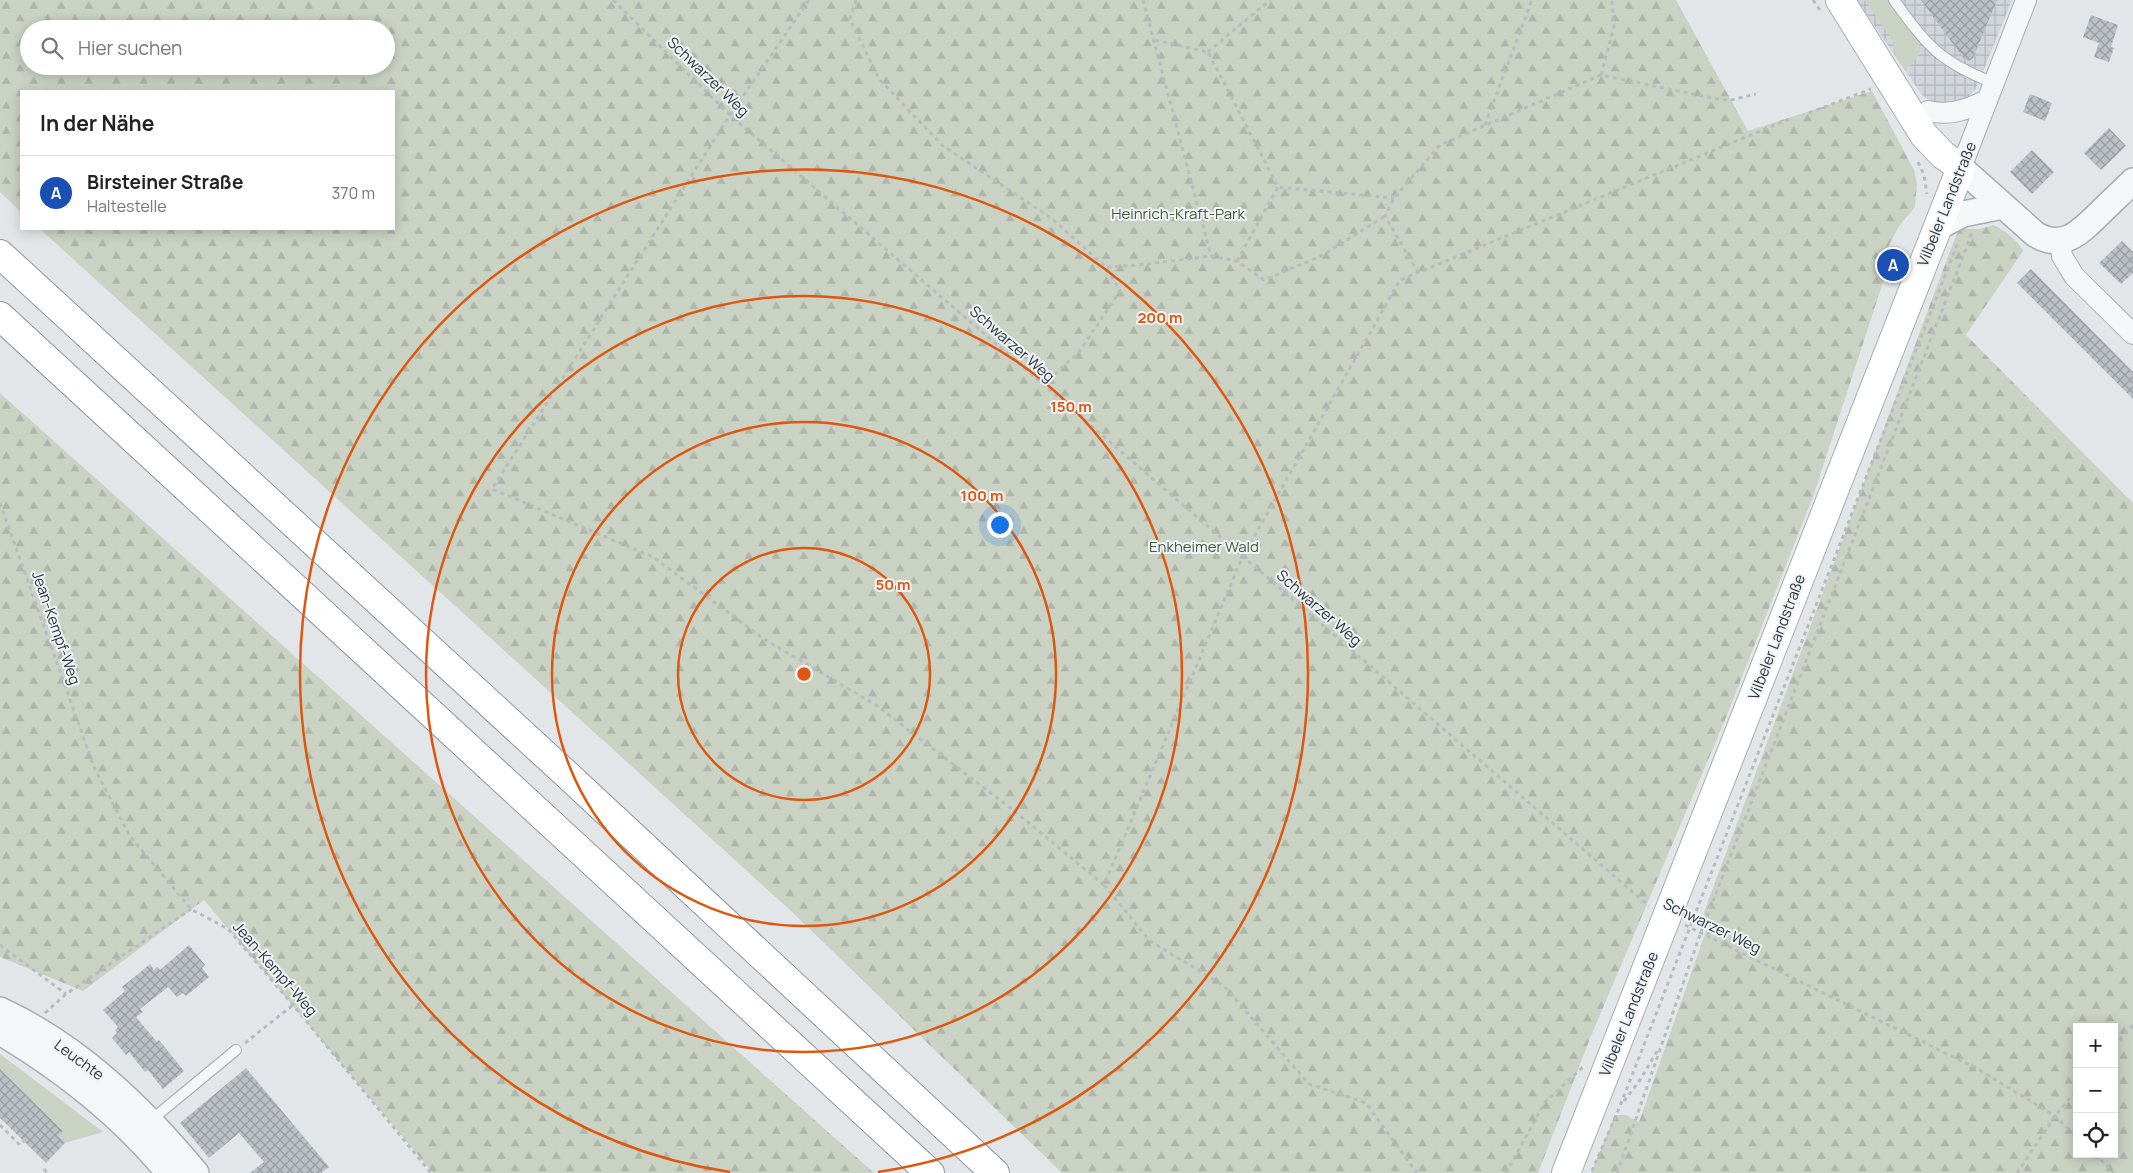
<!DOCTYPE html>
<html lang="de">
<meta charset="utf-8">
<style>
:root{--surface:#fff;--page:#f2f2f2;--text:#222;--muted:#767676;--line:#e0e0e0;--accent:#c05575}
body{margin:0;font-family:Manrope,sans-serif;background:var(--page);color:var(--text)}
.controls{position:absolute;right:15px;bottom:15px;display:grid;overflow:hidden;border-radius:0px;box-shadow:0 2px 12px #0003}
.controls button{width:45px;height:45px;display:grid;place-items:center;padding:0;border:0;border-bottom:1px solid var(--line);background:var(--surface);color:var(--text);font:25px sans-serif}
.you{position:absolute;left:999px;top:524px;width:18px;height:18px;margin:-12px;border:4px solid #fff;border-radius:50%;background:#1a73e8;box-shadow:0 0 0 8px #1a73e833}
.badge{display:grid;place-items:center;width:32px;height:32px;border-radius:50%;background:var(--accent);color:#fff;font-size:16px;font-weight:700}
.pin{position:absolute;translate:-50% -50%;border:2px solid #fff;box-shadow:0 1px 5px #0006}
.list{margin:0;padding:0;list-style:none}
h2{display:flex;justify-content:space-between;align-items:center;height:65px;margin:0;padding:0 20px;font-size:21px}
h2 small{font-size:16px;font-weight:400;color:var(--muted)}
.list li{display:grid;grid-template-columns:32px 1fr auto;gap:15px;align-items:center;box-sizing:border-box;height:75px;padding:0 20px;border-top:1px solid var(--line)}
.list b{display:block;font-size:19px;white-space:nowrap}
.list p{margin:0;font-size:16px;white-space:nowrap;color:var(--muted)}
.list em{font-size:16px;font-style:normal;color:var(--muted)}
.icon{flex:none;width:28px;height:28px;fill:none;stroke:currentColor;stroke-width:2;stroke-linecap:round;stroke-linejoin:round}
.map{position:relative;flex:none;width:2133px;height:1173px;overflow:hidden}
.search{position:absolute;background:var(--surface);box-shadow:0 2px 12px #0003;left:20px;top:20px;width:375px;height:55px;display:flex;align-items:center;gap:12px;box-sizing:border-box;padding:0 18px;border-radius:28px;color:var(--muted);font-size:19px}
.panel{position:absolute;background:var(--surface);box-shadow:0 2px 12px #0003;left:20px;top:90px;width:375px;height:140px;border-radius:0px}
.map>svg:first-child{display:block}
</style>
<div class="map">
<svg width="2133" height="1173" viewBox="0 0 2133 1173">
<defs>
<pattern id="industrial-grid" width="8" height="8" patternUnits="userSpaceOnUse" patternTransform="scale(1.25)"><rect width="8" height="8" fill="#d0d5db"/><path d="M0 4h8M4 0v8" fill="none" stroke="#b3b7bd"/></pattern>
<pattern id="forest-firs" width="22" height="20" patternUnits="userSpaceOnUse" patternTransform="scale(1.25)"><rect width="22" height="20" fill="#cad2c4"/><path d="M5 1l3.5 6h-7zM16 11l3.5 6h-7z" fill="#aeb5a9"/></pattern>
<pattern id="building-cross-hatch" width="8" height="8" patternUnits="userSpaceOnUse" patternTransform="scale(1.25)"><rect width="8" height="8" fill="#bac0c5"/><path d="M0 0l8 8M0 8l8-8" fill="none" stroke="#979da1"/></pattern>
</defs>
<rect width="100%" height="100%" fill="#e2e6e9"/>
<path fill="url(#industrial-grid)" d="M 1857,0 L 2012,0 L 1976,89 L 1964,101 L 1936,105 L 1922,95 Z"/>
<g fill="#cad2c4">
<path d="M 1865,0 L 1889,0 C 1896,10 1923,40 1920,51 C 1918,58 1910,65 1905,70 L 1896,57 L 1893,41 Z"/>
<path d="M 0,1054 L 103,1132 L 65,1143 L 58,1136 L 63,1131 L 34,1103 L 14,1093 L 19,1088 L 0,1069 Z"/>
</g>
<g fill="url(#forest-firs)" fill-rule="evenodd">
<path d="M 0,0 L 1676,0 L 1748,131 L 1872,91 L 1914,170 L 1917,184 L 1915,207 L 1899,226 L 1888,247 L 1883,282 L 1814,494 L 1725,720 L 1591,1036 L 1538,1173 L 1062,1173 L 791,911 L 40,229 L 394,229 L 394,91 L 21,91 L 21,212 L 0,192 ZM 29,29 L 386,29 L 386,66 L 29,66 Z"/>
<path d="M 1993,225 C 2003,229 2019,241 2023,251 L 1966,335 L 2133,503 L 2133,1173 L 1591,1173 L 1615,1115 L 1626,1115 L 1639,1122 L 1706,931 L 1704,912 L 1950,251 L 1959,229 L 1980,229 ZM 2077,1027 L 2114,1027 L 2114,1154 L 2077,1154 Z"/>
<path d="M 0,393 L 874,1173 L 433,1173 L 204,900 L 83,991 L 0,957 Z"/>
</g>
<g fill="url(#building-cross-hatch)">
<path d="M 1921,0 L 1997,0 L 1973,58 L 1969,61 L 1964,59 Z"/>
<path d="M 2091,15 L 2118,25 L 2111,47 L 2114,48 L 2109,62 L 2094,57 L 2099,43 L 2083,37 Z"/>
<path d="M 2030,94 L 2052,103 L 2045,121 L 2023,112 Z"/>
<path d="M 2109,128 L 2126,146 L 2101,170 L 2084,153 Z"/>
<path d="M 2032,150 L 2054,172 L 2032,194 L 2010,172 Z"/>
<path d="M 2122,241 L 2133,252 L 2133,273 L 2121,284 L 2099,263 Z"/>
<path d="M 2031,269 L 2133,372 L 2133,399 L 2017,283 Z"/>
<path d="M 189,945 L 205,965 L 202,968 L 209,977 L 186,996 L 183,993 L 177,997 L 168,987 L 140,1009 L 143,1012 L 136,1017 L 157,1042 L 159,1040 L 184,1071 L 163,1089 L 148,1070 L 145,1072 L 129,1052 L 126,1055 L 112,1038 L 117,1033 L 115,1030 L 118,1027 L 103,1010 L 125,991 L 122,987 L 150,964 L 154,970 L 157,967 L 160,970 Z"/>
<path d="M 246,1068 L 329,1167 L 321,1173 L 250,1173 L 264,1162 L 239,1133 L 209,1158 L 180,1123 Z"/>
<path d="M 0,1069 L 63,1131 L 58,1136 L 65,1143 L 46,1163 L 0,1118 Z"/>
</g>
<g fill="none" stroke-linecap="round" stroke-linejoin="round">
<defs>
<g id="service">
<path d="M 1894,0 C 1927,46 1940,62 1994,83"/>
<path d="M 150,1121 L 236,1050"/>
</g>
<g id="minor">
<path d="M 1928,111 C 1950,116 1966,110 1987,100"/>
<path d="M 1961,168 L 2026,0"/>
<path d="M 2060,241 L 2062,256 L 2074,276 L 2133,334"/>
</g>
<g id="tertiary">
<path d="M 1961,168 L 2035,234 C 2064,252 2082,230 2102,211 C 2112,201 2123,191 2133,181"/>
<path d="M 1938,227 L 1963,214 L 2003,206"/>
<path d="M 0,1010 C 78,1046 142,1108 196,1173"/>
<path d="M 0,1032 C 64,1070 122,1116 169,1173"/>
</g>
<g id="secondary">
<path d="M 1840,0 L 1924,135 L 1943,155 L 1961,168"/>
<path d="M 1566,1173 L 1961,168"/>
</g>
<g id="motorway">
<path d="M 0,254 L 563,771 L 995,1173"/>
<path d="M 0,316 L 930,1173"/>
</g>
</defs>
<use href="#service" stroke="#a8aeb3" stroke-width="12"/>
<use href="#minor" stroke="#a8aeb3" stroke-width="22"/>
<use href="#tertiary" stroke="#a8aeb3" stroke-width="28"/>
<use href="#secondary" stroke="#a8aeb3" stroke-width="30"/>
<use href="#motorway" stroke="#8b959e" stroke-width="30"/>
<g stroke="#b8bcc0" stroke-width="3" stroke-dasharray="4 4" stroke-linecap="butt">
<path d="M 613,0 L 730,115 L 1649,906"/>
<path d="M 809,0 L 730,115 L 492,489 L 653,557 L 764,639 L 876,705 L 1013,810 L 1104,885 L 1242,558 L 1400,280 L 1792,118"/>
<path d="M 856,0 L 850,19 L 879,79 L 942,145 L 1051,218 L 1106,267 L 1138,265 L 1211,256 L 1237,261 L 1264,280 L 1321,256 L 1385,216"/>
<path d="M 1143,0 L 1211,256"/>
<path d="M 1813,0 L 1820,10"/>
<path d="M 1155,40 L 1208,52 L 1278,187 L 1394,198"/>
<path d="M 1208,52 L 1270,0"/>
<path d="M 1601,75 L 1614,27 L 1612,0"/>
<path d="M 1809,113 L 1871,89"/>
<path d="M 1485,125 L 1532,0"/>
<path d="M 1918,162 L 1924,175 L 1927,194"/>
<path d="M 1237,261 L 1278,187"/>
<path d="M 1418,273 L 1385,216 L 1394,198 L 1440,145 L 1601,75 L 1722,100 L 1731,100 L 1756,94"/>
<path d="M 1043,385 L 1079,352 L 1120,291 L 1106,267"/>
<path d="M 0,503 L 94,767 L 129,835 L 191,909 L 228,929 L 293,1005 L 431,1173"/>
<path d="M 1104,885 L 1150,941 L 1223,985 L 1309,1084 L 1366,1103 L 1417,1173"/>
<path d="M 1685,925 L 1978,1069 L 2055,1116 L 2077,1137"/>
<path d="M 0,945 L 66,994"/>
<path d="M 45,1013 L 66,994 L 191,909"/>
<path d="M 245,1043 L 293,1005"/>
<path d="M 2114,1046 L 2133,1025"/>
<path d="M 1624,1101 L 1640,1080 L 1659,1048"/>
<path d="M 0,1125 L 20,1145 L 24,1141"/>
<path d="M 2095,1154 L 2114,1173"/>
<path d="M 44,1169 L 47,1173"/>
<path d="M 1592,1171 L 1620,1106 L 1959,240"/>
<path d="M 1506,1173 L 1545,1102 L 1583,1067"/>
<path d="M 1617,1173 L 1701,932 L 1972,233"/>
<path d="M 2017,1173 L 2055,1116 L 2077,1090"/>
</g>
<use href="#service" stroke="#f4f6f8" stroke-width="10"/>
<use href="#minor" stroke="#f4f6f8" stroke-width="20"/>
<use href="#tertiary" stroke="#f4f6f8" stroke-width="25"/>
<use href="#secondary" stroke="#fff" stroke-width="28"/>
<use href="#motorway" stroke="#fff" stroke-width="28"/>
</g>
<g fill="none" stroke="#df570f" stroke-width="2.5">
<circle cx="804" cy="674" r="126"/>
<circle cx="804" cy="674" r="252"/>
<circle cx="804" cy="674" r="378"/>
<path d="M730 1172A504 504 0 1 1 878 1172"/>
</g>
<g text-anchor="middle" stroke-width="4" stroke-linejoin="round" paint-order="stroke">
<g font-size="15" fill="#2c363f" stroke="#f1f4f7">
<text transform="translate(708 77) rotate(44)" y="5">Schwarzer Weg</text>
<text transform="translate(1947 204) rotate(-68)" y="5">Vilbeler Landstraße</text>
<text transform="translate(1012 344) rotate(41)" y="5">Schwarzer Weg</text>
<text transform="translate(1319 608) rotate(41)" y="5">Schwarzer Weg</text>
<text transform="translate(56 628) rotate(71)" y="5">Jean-Kempf-Weg</text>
<text transform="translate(1777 637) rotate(-69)" y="5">Vilbeler Landstraße</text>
<text transform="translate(1712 926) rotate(26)" y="5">Schwarzer Weg</text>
<text transform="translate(275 969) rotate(49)" y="5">Jean-Kempf-Weg</text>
<text transform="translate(1629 1014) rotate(-68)" y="5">Vilbeler Landstraße</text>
<text transform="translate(79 1060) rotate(36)" y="5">Leuchte</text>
</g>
<g font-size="15" fill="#45593b" stroke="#f1f4f7">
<text x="1178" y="219">Heinrich-Kraft-Park</text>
<text x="1204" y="552">Enkheimer Wald</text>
</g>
</g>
<circle cx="804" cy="674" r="8" fill="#df570f" stroke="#f1f4f7" stroke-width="2.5"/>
<g font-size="15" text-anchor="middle" font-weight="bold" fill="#df570f" stroke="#f1f4f7" stroke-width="4" stroke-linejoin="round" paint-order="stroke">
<text x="1160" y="323">200 m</text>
<text x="1071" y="412">150 m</text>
<text x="982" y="501">100 m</text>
<text x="893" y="590">50 m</text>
</g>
</svg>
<div class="controls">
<button>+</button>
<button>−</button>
<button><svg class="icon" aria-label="locate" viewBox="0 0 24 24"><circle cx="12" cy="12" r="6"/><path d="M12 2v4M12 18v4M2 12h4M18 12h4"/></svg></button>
</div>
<div class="you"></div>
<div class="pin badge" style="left:1893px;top:265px;background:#1a4fb4">A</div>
<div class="search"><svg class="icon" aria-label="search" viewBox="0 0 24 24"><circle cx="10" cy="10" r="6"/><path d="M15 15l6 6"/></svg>Hier suchen</div>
<section class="panel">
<h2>In der Nähe<small></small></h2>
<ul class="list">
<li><span class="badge" style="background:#1a4fb4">A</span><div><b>Birsteiner Straße</b><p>Haltestelle</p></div><em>370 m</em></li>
</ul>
</section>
</div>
